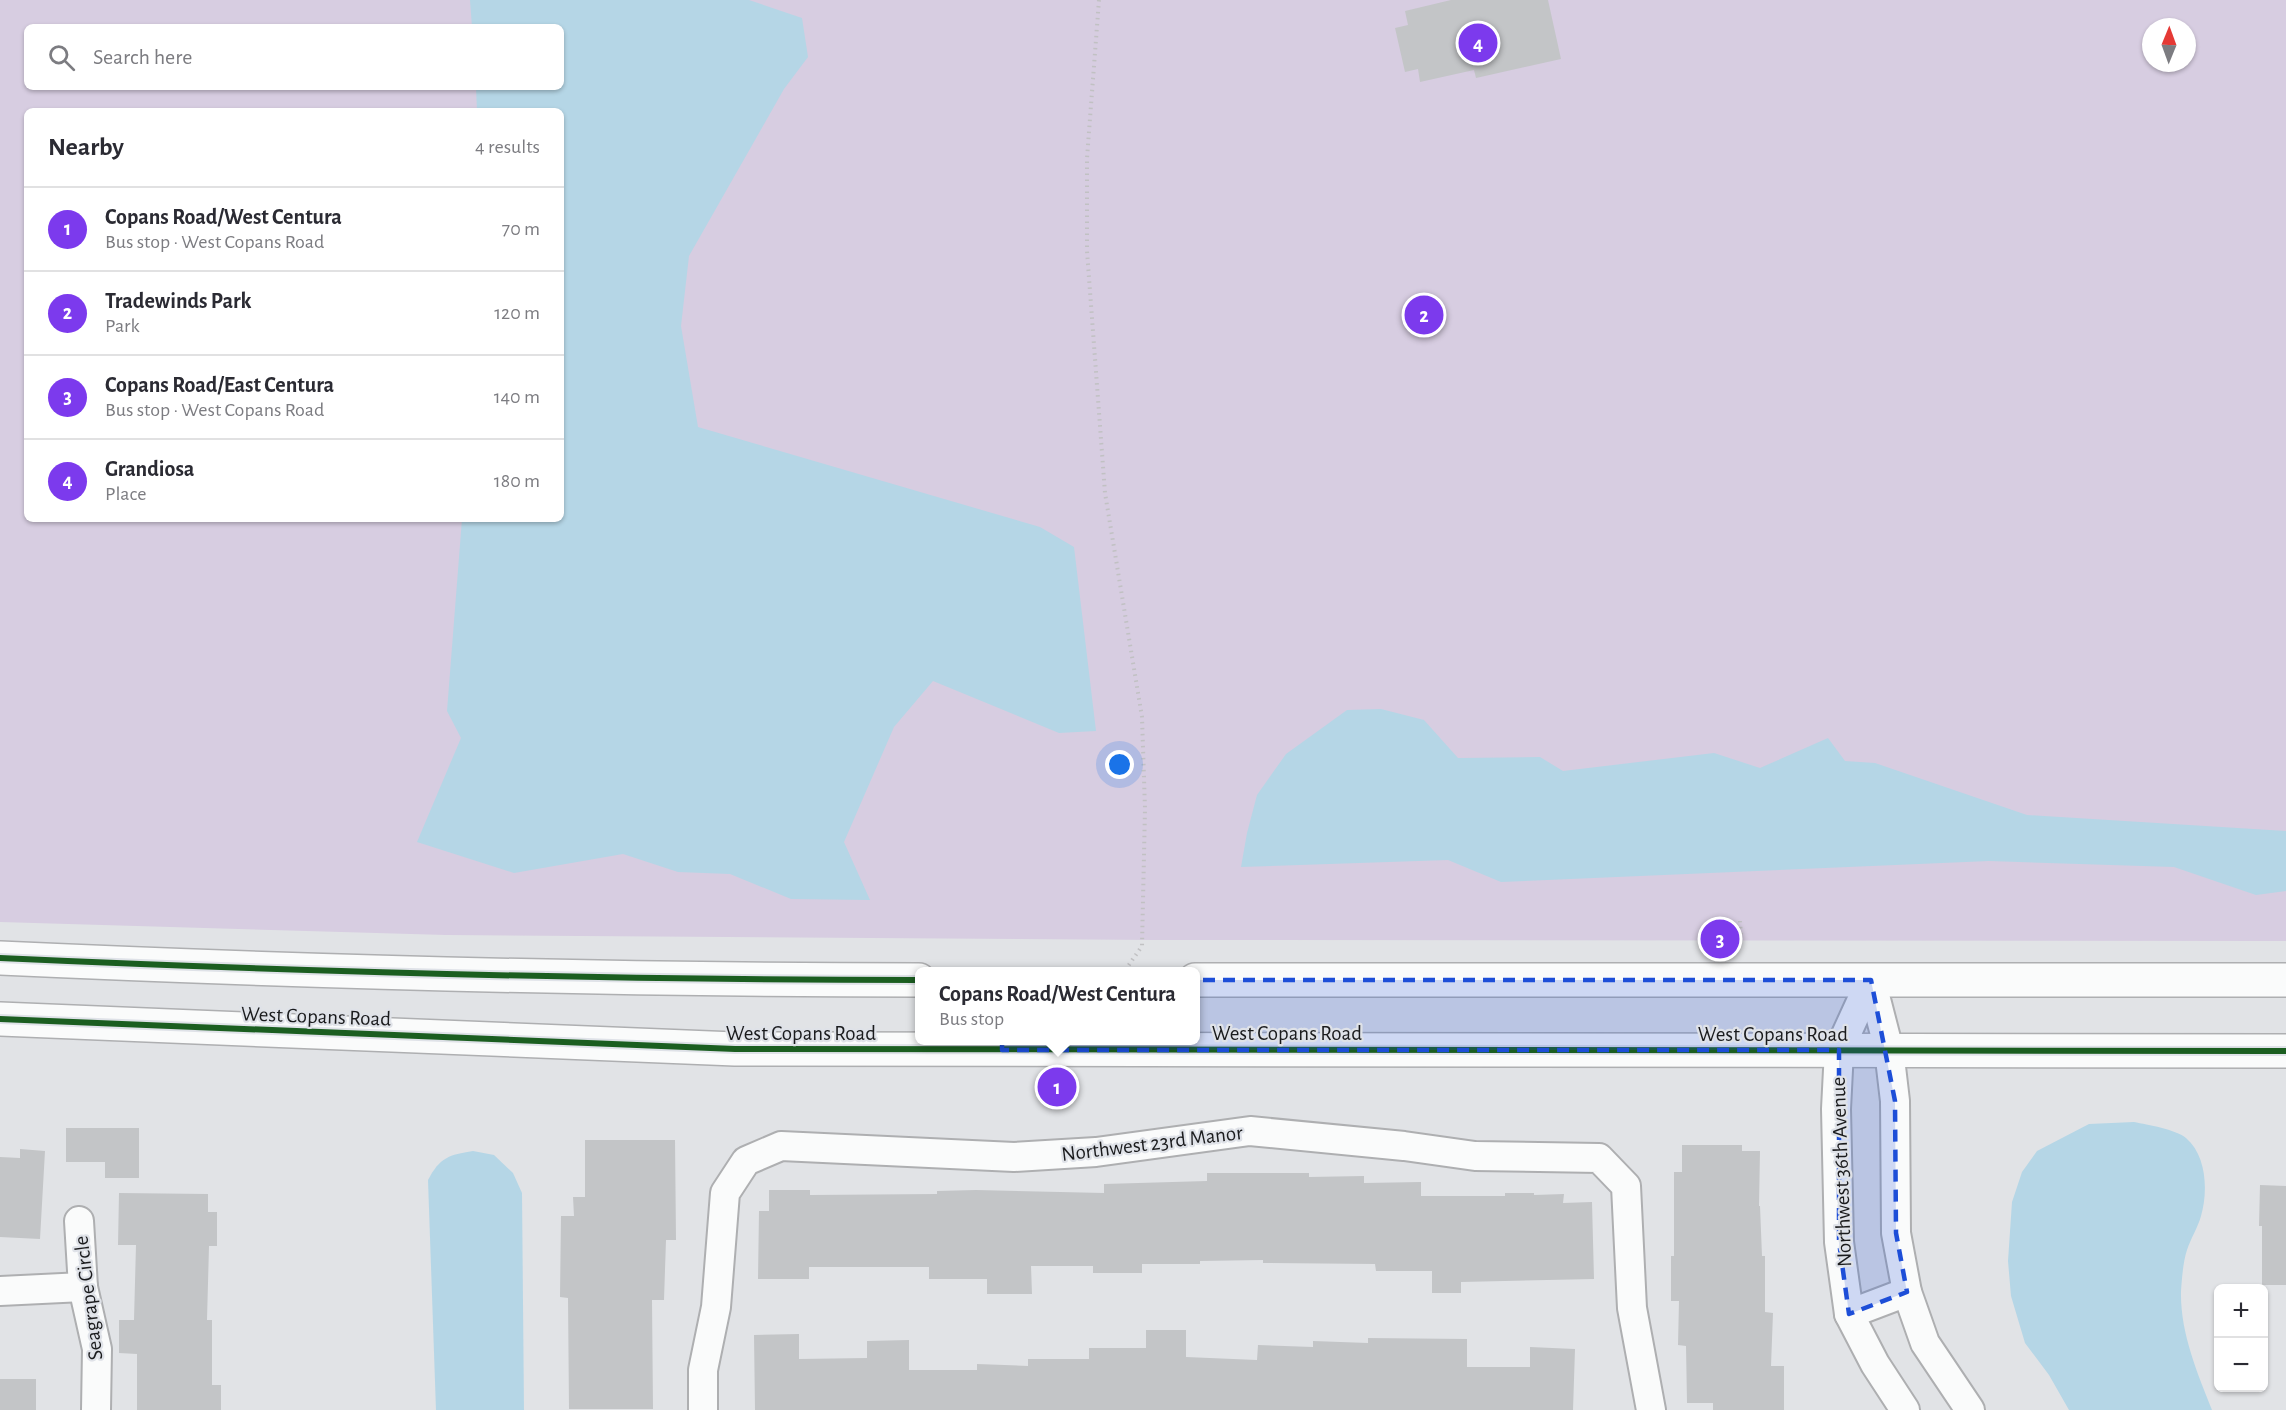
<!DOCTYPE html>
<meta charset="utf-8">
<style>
:root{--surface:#fff;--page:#f2f2f3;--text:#2b2b33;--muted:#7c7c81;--line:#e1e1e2;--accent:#7c3aed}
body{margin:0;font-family:"Alegreya Sans",sans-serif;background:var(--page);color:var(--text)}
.controls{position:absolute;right:18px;bottom:18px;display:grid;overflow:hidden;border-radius:9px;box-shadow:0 2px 4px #0004}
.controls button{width:54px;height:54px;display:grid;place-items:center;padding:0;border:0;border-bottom:2px solid var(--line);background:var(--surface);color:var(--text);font:30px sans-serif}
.compass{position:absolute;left:2142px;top:18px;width:54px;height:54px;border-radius:50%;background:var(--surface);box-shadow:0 2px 4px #0004;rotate:1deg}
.you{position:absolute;left:1120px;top:765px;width:21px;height:21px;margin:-15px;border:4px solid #fff;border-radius:50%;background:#1a73e8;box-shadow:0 0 0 9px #1a73e833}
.badge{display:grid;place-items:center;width:39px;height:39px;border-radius:50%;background:var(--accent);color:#fff;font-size:20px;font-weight:700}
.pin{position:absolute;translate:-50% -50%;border:3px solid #fff;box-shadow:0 2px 6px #0006}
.popup{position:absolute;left:915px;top:967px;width:285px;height:78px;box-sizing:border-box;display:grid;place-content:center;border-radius:9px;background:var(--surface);filter:drop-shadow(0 2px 4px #0005);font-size:20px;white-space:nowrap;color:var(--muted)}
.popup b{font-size:22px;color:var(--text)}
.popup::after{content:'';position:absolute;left:50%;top:100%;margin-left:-12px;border:12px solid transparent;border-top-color:var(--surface)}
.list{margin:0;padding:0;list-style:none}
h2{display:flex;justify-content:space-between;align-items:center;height:78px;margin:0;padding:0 24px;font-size:26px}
h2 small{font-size:20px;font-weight:400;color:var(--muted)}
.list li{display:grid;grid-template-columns:39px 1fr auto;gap:18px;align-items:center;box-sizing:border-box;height:84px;padding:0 24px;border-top:2px solid var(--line)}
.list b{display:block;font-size:22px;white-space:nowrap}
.list p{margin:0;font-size:20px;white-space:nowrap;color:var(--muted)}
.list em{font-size:20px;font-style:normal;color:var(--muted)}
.icon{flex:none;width:33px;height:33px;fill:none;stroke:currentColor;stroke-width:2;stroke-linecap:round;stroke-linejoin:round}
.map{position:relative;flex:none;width:2286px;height:1410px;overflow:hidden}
.search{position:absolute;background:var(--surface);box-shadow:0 2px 4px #0004;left:24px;top:24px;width:540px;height:66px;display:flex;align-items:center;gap:15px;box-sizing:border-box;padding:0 21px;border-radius:9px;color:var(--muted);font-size:22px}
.panel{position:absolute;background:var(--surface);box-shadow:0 2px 4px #0004;left:24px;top:108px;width:540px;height:414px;border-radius:9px}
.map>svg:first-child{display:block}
</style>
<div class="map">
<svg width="2286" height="1410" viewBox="0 0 2286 1410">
<rect width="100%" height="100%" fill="#e1e3e6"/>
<path fill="#d7cde1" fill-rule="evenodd" d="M 0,0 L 2286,0 L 2286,941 L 1156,940 L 446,935 L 0,922 ZM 27,27 L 561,27 L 561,87 L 27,87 ZM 2151,27 L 2187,27 L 2187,63 L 2151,63 ZM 27,111 L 561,111 L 561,519 L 27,519 Z"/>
<g fill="#b5d6e6">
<path d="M 470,0 L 749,0 L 802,18 L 808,57 L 784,89 L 689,256 L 681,326 L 698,427 L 1040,527 L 1074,547 L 1096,731 L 1059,733 L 933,681 L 894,727 L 844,842 L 870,900 L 791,899 L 730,874 L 678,872 L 623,854 L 514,873 L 417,842 L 461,738 L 447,711 L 462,519 L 561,519 L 561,111 L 477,111 L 476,87 L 561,87 L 561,27 L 472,27 Z"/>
<path d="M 1381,709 L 1424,720 L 1458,758 L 1540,757 L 1563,771 L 1714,753 L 1760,768 L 1828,738 L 1845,761 L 1875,763 L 2027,815 L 2286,831 L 2286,891 L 2256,895 L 2174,867 L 1989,861 L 1501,882 L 1448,860 L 1241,867 L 1247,833 L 1257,795 L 1286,754 L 1347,710 Z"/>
<path d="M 2134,1122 C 2148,1125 2175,1129 2186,1138 C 2207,1156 2208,1192 2201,1216 C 2198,1227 2191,1238 2187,1250 C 2183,1262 2182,1278 2181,1291 C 2180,1332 2197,1372 2212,1410 L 2069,1410 L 2049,1375 L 2025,1343 L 2011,1296 L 2008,1261 L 2012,1202 L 2022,1172 L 2037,1151 L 2089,1124 Z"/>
<path d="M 473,1151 L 494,1155 L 513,1173 L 522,1193 L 524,1410 L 436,1410 L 428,1180 C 440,1157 449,1155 473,1151 Z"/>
</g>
<g fill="#c3c5c7">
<path d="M 1451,0 L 1548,0 L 1561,59 L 1476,78 L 1474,70 L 1420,82 L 1418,69 L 1405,72 L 1395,28 L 1408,25 L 1405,11 Z"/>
<path d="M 66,1128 L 139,1128 L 139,1178 L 105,1178 L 105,1162 L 66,1162 Z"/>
<path d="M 585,1140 L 675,1140 L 676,1240 L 666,1240 L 664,1300 L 652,1300 L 653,1409 L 569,1409 L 568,1298 L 560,1297 L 561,1216 L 574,1216 L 573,1197 L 585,1197 Z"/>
<path d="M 1682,1145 L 1742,1145 L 1742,1151 L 1760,1151 L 1759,1206 L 1760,1206 L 1762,1256 L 1765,1256 L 1765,1312 L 1773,1313 L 1771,1366 L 1784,1366 L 1784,1410 L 1713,1410 L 1713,1403 L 1687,1403 L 1686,1346 L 1678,1345 L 1679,1301 L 1671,1301 L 1671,1256 L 1674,1256 L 1674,1172 L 1682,1172 Z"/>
<path d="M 20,1149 L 45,1151 L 40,1239 L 0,1237 L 0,1157 L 20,1158 Z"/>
<path d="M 1207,1173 L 1309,1173 L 1309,1177 L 1364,1176 L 1364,1183 L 1421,1182 L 1421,1196 L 1505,1196 L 1505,1193 L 1534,1193 L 1534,1195 L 1564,1194 L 1563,1203 L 1592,1202 L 1594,1279 L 1461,1282 L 1461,1293 L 1432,1293 L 1432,1271 L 1376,1271 L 1375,1264 L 1263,1263 L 1263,1260 L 1200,1261 L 1200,1264 L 1142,1264 L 1142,1273 L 1093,1273 L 1093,1266 L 1031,1266 L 1032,1294 L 987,1294 L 987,1279 L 929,1279 L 929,1267 L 809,1267 L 809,1279 L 758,1279 L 759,1211 L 769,1211 L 769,1190 L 810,1190 L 810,1195 L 937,1194 L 937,1191 L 976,1190 L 1104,1193 L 1104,1184 L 1207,1181 Z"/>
<path d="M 2260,1185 L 2286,1186 L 2286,1285 L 2262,1285 L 2262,1226 L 2259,1226 Z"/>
<path d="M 119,1193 L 208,1194 L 208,1212 L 217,1212 L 217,1246 L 209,1246 L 207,1320 L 212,1320 L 212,1385 L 221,1385 L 221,1410 L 137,1410 L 137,1354 L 119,1353 L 119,1320 L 134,1320 L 136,1245 L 118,1245 Z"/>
<path d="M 1146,1330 L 1186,1330 L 1186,1357 L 1257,1360 L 1258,1345 L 1313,1347 L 1313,1341 L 1368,1343 L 1368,1338 L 1467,1339 L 1467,1367 L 1530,1367 L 1530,1347 L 1575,1349 L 1573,1410 L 755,1410 L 754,1335 L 799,1334 L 799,1359 L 867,1358 L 867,1341 L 909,1340 L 909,1370 L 977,1370 L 977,1364 L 1028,1366 L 1028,1359 L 1089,1359 L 1089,1348 L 1146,1348 Z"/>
<rect x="0" y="1379" width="36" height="31"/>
</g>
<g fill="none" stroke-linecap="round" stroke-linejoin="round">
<defs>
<g id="street">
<path d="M 1871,980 L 1839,1050 L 1836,1109 L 1839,1242 L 1849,1314 L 1875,1364 L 1905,1410"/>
<path d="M 1871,980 L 1889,1050 L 1895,1101 L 1896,1233 L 1907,1292 L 1925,1343 L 1970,1410"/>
<path d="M 79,1221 L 83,1287 L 97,1349 L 96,1410"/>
<path d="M 0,1291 L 83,1287"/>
<path d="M 1849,1314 L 1907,1292"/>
<path d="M 703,1410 L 703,1370 L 716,1307 L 725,1193 L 746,1161 L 781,1146 L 1014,1157 L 1096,1152 L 1250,1131 L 1404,1146 L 1475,1156 L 1599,1158 L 1626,1186 L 1632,1308 L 1651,1410"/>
</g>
<g id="secondary">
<path d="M 0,958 C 306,972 613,980 919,980"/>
<path d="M 1195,980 L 2286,980"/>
<path d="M 0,1019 L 735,1049 L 2286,1051"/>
</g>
</defs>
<use href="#street" stroke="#aeafb1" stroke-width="32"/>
<use href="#secondary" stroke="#aeafb1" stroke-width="36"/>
<g stroke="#c1c1c3" stroke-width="4" stroke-dasharray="1.5 4.5" stroke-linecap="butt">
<path d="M 1099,0 L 1087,158 L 1087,251 L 1105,493 L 1142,717 L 1145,809 L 1142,946 L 1124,972"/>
<path d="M 1740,921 L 1741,937"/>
</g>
<use href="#street" stroke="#fafbfb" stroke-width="28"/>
<use href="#secondary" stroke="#fafbfb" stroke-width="33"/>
<defs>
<g id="cycleway">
<path d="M 0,958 C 306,972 613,980 919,980"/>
<path d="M 0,1019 L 735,1049 L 2286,1051"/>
</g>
</defs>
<use href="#cycleway" stroke="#dfe2e8" stroke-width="10"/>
<use href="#cycleway" stroke="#1b5e20" stroke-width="6"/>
</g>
<path fill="#1d4ed8" fill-opacity="0.2" stroke="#1d4ed8" stroke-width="4.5" stroke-dasharray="12 8" stroke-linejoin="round" d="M 1003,980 L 1871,980 L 1895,1101 L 1896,1233 L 1907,1292 L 1849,1314 L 1839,1242 L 1839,1050 L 1002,1050 Z"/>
<g text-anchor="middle" stroke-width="4.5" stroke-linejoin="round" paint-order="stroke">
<g font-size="21" fill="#1a1b1d" stroke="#dfe2e8">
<text transform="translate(316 1016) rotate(2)" y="7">West Copans Road</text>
<text x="801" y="1040">West Copans Road</text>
<text x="1287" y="1040">West Copans Road</text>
<text x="1773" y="1041">West Copans Road</text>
<text transform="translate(1152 1143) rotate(-7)" y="7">Northwest 23rd Manor</text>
<text transform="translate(1841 1172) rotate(-92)" y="7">Northwest 36th Avenue</text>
<text transform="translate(88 1298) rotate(-97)" y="7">Seagrape Circle</text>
</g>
</g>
</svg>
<div class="controls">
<button>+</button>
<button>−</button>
</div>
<svg class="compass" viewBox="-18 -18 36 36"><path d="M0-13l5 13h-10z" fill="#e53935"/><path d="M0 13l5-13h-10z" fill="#7c7c81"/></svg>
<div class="you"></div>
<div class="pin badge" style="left:1057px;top:1087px">1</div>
<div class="popup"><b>Copans Road/West Centura</b>Bus stop</div>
<div class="pin badge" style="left:1424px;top:315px">2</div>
<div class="pin badge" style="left:1720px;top:939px">3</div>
<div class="pin badge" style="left:1478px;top:43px">4</div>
<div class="search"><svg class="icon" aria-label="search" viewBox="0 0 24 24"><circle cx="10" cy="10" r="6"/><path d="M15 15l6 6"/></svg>Search here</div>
<section class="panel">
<h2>Nearby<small>4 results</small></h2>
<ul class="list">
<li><span class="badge">1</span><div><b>Copans Road/West Centura</b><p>Bus stop · West Copans Road</p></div><em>70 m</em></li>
<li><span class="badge">2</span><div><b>Tradewinds Park</b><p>Park</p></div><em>120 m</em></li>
<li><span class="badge">3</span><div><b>Copans Road/East Centura</b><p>Bus stop · West Copans Road</p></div><em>140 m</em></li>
<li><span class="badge">4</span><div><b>Grandiosa</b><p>Place</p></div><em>180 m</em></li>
</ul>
</section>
</div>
